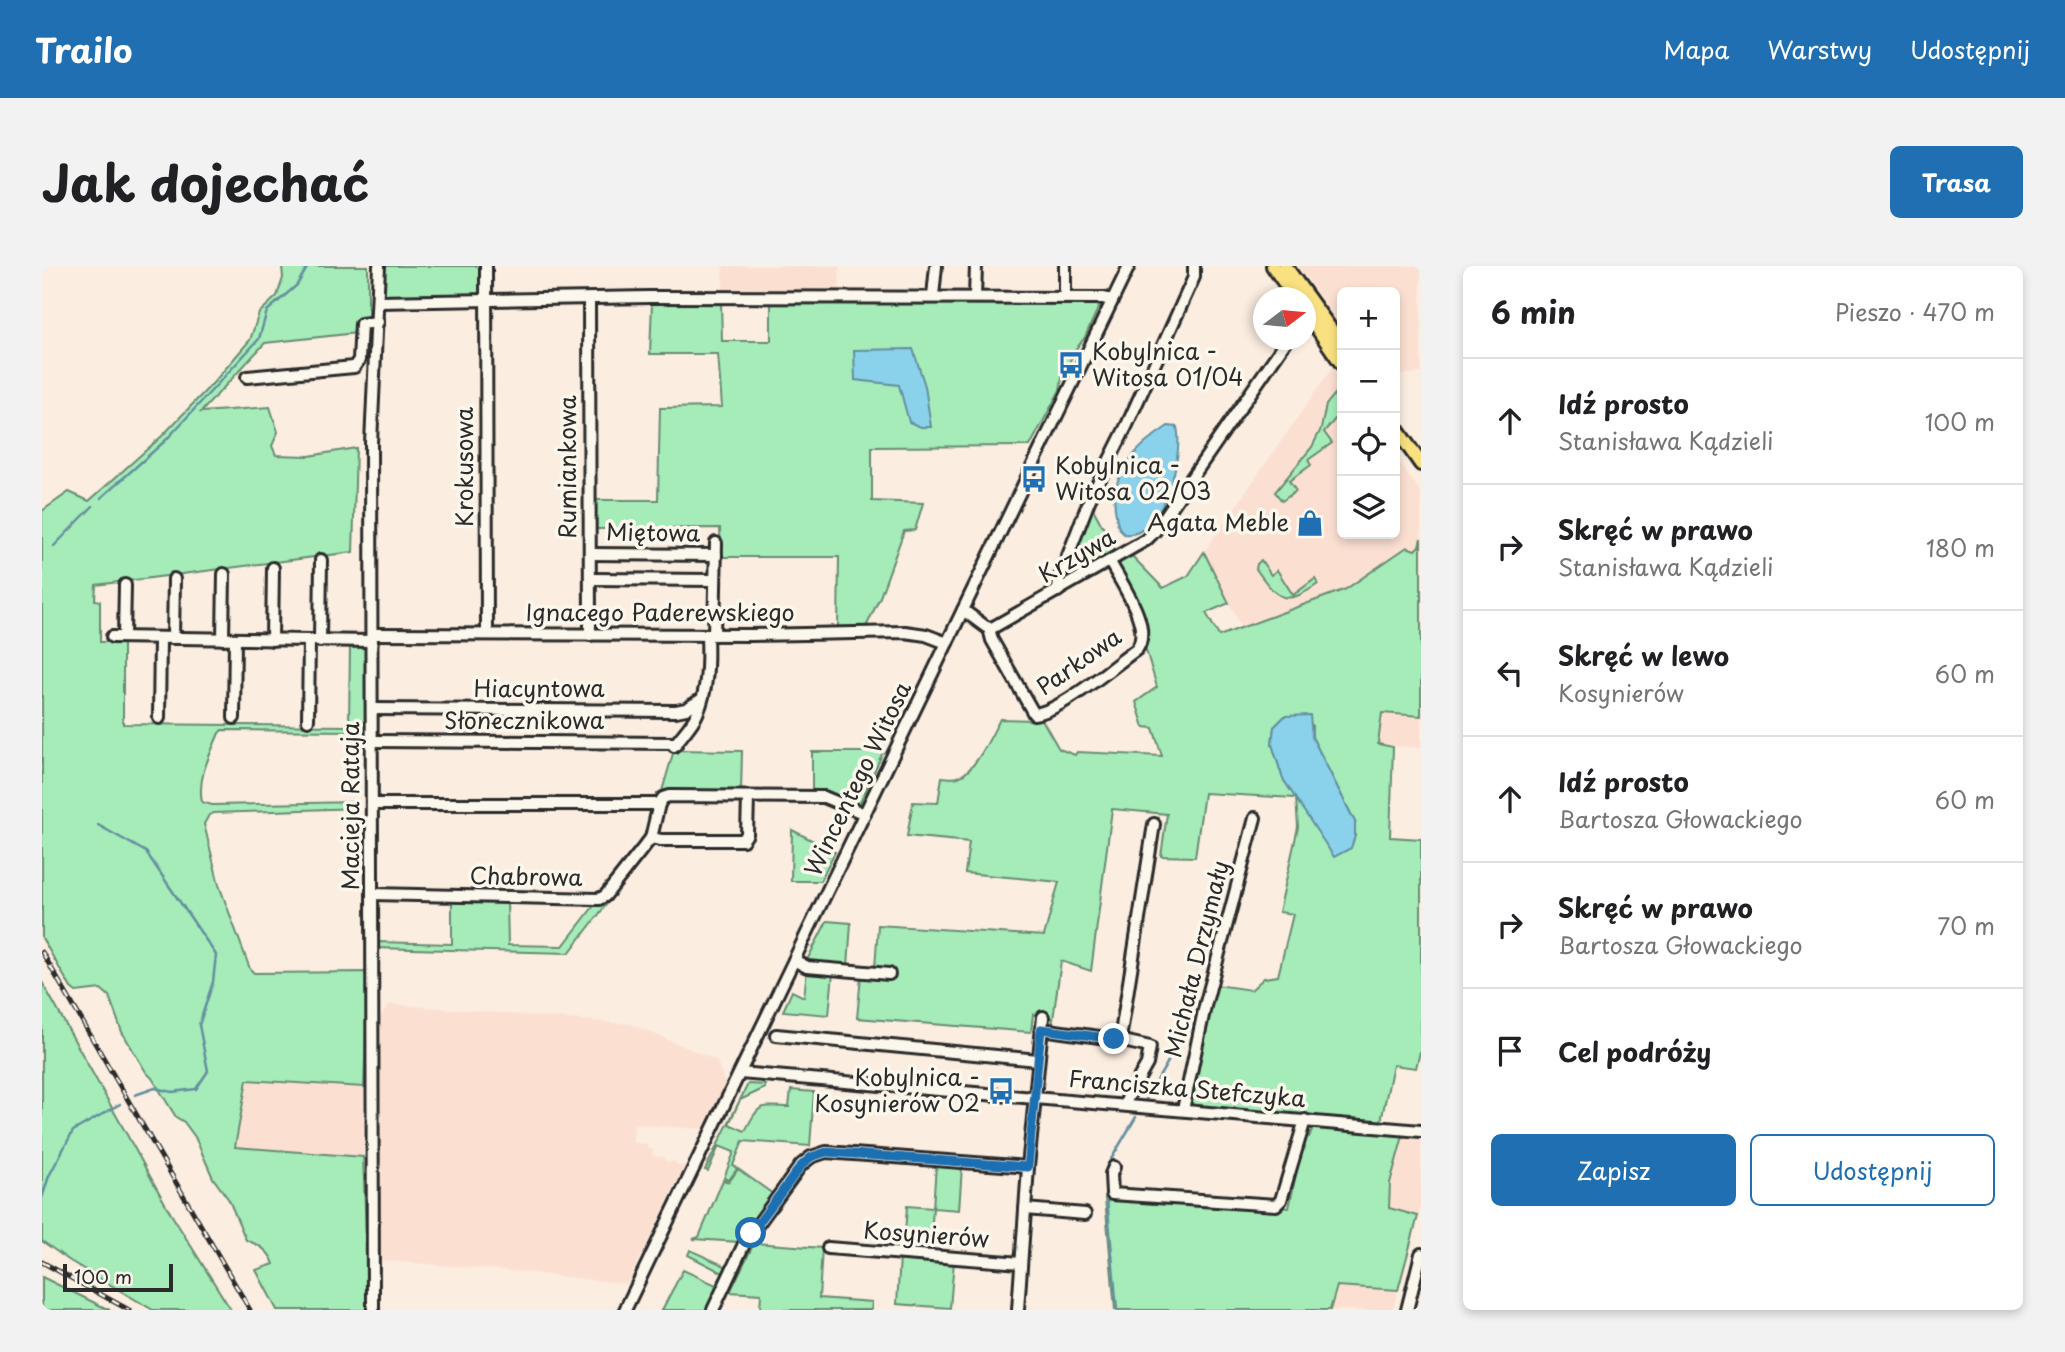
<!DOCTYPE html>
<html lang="pl">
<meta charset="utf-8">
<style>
:root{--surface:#fff;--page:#f2f2f2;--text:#202124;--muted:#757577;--line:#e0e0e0;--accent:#1f6fb2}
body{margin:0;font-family:"Playpen Sans",sans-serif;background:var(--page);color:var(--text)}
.controls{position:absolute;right:21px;top:21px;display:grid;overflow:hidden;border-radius:10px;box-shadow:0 4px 10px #0003}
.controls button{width:63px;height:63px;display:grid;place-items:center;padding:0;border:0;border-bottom:2px solid var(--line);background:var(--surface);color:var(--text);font:35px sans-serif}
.compass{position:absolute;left:1211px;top:21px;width:63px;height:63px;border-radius:50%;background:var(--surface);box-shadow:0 4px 10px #0003;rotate:74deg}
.scale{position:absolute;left:21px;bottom:18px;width:110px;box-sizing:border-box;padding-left:7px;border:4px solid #2b2b2b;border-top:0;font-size:19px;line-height:24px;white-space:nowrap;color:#2b2b2b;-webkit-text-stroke:5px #fbf7ec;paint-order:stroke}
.stop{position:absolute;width:21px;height:21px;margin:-16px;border:5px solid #1f6fb2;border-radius:50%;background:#fff}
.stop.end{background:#1f6fb2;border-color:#fff;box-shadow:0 2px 7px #0008}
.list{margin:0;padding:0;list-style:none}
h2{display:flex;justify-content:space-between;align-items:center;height:91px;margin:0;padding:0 28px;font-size:30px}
h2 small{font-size:23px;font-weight:400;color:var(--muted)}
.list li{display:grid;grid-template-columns:46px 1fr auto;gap:21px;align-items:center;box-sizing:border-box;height:126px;padding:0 28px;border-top:2px solid var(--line)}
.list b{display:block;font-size:26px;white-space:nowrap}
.list p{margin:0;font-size:23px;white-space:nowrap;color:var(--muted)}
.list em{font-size:23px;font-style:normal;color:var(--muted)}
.actions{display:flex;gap:14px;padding:21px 28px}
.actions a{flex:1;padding:16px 0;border:2px solid var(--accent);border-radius:10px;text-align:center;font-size:24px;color:var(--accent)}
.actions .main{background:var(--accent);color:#fff}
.icon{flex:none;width:38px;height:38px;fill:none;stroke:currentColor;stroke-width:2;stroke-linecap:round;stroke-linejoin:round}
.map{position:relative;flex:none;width:1379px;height:1044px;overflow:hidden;border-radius:10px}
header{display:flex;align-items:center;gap:42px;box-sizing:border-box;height:98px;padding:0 35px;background:var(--accent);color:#fff}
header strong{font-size:33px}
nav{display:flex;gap:38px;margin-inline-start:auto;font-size:24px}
.intro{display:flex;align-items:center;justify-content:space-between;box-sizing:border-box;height:168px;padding:0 42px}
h1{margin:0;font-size:49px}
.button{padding:18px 32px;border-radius:10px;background:var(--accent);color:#fff;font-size:24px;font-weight:700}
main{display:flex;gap:42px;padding:0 42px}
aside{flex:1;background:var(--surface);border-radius:10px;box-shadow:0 4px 10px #0003}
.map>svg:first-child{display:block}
</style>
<header>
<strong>Trailo</strong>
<nav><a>Mapa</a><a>Warstwy</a><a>Udostępnij</a></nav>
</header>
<div class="intro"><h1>Jak dojechać</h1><a class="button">Trasa</a></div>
<main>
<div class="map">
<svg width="1379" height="1044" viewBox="0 0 1379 1044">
<rect width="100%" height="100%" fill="#fbede0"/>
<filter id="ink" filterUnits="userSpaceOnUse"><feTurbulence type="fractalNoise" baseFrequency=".0143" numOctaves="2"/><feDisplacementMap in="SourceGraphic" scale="14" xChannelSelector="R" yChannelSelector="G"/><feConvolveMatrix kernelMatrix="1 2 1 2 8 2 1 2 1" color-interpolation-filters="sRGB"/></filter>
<g filter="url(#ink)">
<g fill="#fbe0d2">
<path d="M 681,0 L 797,0 L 798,28 L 681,27 Z"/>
<path d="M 1256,0 L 1379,0 L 1379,107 L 1353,109 L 1353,26 L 1300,26 L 1300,62 Z"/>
<path d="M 1290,102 L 1300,117 L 1300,268 L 1353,268 L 1353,190 L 1379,227 L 1379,279 L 1299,327 L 1199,361 L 1162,286 Z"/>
<path d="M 1340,447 L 1379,450 L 1379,482 L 1336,479 Z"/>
<path d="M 348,738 L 589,758 L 674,794 L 684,818 L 661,863 L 592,858 L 591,877 L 606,878 L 606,883 L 611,883 L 610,890 L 621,891 L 624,895 L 633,896 L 636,900 L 643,900 L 585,1018 L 482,1006 L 335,994 L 334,756 Z"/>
<path d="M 205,814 L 322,821 L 321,891 L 193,881 Z"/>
<path d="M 1361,870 L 1379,872 L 1379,941 L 1376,950 L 1347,942 L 1348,917 Z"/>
<path d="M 1295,1020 L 1356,1024 L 1350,1044 L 1288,1044 Z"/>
</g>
<g fill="#a5ecb9" stroke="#688c72" stroke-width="2" fill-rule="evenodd">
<path d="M 240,0 L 326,0 L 326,54 L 314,55 L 314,67 L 223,77 L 159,146 L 228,141 L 236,166 L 230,180 L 234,189 L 267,190 L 314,182 L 311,286 L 54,319 L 53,334 L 58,335 L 58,376 L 81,376 L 81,458 L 307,460 L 308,378 L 324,379 L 324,467 L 321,465 L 180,464 L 177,467 C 168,489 155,512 160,536 L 170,539 L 315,536 L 315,542 L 172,547 L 167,549 L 162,558 L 177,619 L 208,703 L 212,707 L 326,706 L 322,821 L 205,814 L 193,881 L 321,891 L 327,1044 L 235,1044 L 214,1004 L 232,998 C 227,984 217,979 204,974 L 187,934 L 171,912 L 153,871 L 142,856 L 134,851 L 110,812 L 104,806 L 80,766 L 67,730 L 59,723 L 34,726 L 29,722 L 0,672 L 0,245 L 27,226 L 47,235 L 120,170 L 172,116 L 208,74 L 217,47 L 235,30 L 241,12 Z"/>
<path d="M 343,0 L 440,0 L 441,31 L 342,32 Z"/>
<path d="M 679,35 L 680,75 L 729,75 L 729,36 L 1059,36 L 1043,71 L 1032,86 L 1020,112 L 1018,124 L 988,180 L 830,181 L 830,235 L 881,237 L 873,264 L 862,265 L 838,331 L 824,361 L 796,363 L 797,291 L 679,291 L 678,262 L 553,263 L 550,234 L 616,234 L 618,142 L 680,141 L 676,88 L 608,88 L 610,36 Z"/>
<path d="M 1300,119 L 1300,145 L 1282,166 L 1290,177 L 1266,194 L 1269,199 L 1247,215 L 1254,225 L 1240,235 L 1233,226 L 1270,181 L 1279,163 L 1284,139 Z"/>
<path d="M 1050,241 L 1074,285 L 1047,300 L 1031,291 Z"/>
<path d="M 1379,272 L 1379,450 L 1340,447 L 1336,478 L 1351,481 L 1348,571 L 1379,573 L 1379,782 L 1374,802 L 1351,799 L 1339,855 L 1146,839 L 1175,719 L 1209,724 L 1222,712 L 1236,710 L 1251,648 L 1237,646 L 1256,561 L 1254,532 L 1162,527 L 1153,591 L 1119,590 L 1125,548 L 1070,543 L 1049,705 L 1019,695 L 1010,761 L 1005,759 L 1004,750 L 991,748 L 989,766 L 815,752 L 819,710 L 848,711 L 848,703 L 833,702 L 836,659 L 1002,670 L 1017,616 L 923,607 L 927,576 L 865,570 L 871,536 L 896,537 L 900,511 C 905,511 911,513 916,511 C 933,506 950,468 958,453 L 993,454 L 998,450 L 1017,483 L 1033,489 L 1035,486 L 1120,490 L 1111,462 L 1102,461 L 1094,436 L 1115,421 L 1103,381 L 1104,368 L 1072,297 L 1090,290 L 1121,322 L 1146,310 L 1162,286 L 1187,337 L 1164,347 L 1177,370 L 1304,323 L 1365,281 L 1373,284 L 1377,280 ZM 1243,450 L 1270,459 L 1270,471 L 1313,556 L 1258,537 L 1241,513 L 1230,478 L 1232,461 Z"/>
<path d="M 1219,294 L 1229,309 L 1235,304 L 1251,329 L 1273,313 L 1276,318 C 1243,341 1236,334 1214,303 L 1215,298 Z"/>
<path d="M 632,484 L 700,485 L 699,526 L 620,525 Z"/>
<path d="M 770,486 L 841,486 L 818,537 L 808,534 L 807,538 L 770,528 Z"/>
<path d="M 750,564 L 793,586 L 778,615 L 749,615 Z"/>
<path d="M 579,613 L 584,613 L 527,687 L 332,682 L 334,676 L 410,678 L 410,634 L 465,635 L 466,679 L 521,680 L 551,641 L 549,637 Z"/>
<path d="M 785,655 L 809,657 L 806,700 L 764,696 Z"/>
<path d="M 765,704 L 791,707 L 787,749 L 741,745 L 750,725 L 762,731 Z"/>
<path d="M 0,716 L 129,948 L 189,1044 L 111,1044 L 28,995 L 0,975 Z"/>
<path d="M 706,818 L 723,819 L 723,822 L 698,834 L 687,858 L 703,865 C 718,837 716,840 747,841 L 749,824 L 772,826 L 768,880 L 701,875 L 691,899 L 695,903 L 687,914 L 682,912 L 692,886 L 677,880 L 666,905 L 663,904 Z"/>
<path d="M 1271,862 L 1361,870 L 1348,917 L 1347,942 L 1376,950 L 1356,1024 L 1295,1020 L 1288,1044 L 1073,1044 L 1063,932 L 1232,945 L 1237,941 L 1247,942 L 1262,870 L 1267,871 Z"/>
<path d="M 894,899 L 920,901 L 917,944 L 891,942 L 888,984 L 862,982 L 865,940 L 891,942 Z"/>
<path d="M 696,903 L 731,928 L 668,1044 L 620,1044 L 641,1004 L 674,1019 L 681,1007 L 646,989 L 648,984 L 685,1001 L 697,976 L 651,973 L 657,971 L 681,914 L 687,916 Z"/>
<path d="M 712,977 L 780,982 L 777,1032 L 830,1036 L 829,1044 L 718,1044 L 719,1028 L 688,1026 Z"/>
<path d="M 858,991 L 912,995 L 908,1042 L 855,1038 Z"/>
<path d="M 0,1011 L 59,1040 L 68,1044 L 0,1044 Z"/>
</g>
<g fill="#8ad2eb" stroke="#648f9e" stroke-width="2">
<path d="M 871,83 L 883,120 L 889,161 L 879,161 L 867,156 L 857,119 L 813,114 L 812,84 Z"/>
<path d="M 1126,160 L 1135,161 C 1142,189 1121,274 1082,268 C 1076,263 1075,256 1074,249 C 1065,208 1096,180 1126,160 Z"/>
<path d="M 1268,449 L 1270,471 L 1313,556 L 1313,570 L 1309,582 L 1292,591 L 1241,513 L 1230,478 L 1232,461 L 1243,450 Z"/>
</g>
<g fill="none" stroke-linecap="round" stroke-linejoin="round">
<g stroke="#648f9e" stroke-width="2.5">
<path d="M 59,232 L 124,174 L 217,73 L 225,45 L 255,19 L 266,0"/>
<path d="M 12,280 L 51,240"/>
<path d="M 56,559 L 104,586 L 174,689 L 171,716 L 157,759 L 166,805 L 154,823 L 130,826 L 113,822 L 93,829"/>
<path d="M 1102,837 L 1142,768 L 1153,758"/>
<path d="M 0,932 L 7,910 L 31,865 L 78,838"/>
<path d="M 1075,1044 L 1063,910 L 1065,900 L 1094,851"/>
</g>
<defs>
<g id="minor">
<path d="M 444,0 L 445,368"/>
<path d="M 1023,0 L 1023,31"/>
<path d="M 891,30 L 894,0"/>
<path d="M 933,31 L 934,0"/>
<path d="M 547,33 L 548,369"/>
<path d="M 336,36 L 607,31 L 1061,32 L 1070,34"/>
<path d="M 205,111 L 312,101 L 317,94 L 319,58 L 336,56"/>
<path d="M 548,288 L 674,289"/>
<path d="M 548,313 L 673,314"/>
<path d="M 1016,325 L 1017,313 L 1047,235 L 1085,159 L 1152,11 L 1152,0"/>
<path d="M 921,344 L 944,361 L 950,362 L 1104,274 L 1113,265 L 1245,74"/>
<path d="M 947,362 L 950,374 L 992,448 C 1018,446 1073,399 1095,383 C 1111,361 1079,317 1068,296"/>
<path d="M 330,368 L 710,369 L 863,366 L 884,369 L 905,377"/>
<path d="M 672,369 L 674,277"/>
<path d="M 70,371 L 330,375"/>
<path d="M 82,371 L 83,319"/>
<path d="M 131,372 L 132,313"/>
<path d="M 181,373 L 182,308"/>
<path d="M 230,374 L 231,302"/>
<path d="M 278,375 L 279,294"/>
<path d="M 330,443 L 634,445 L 644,443 L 660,433"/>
<path d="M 117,452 L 118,372"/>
<path d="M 192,452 L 193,373"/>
<path d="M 266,454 L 267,374"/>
<path d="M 330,475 L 635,477"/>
<path d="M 632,480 C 639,470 650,459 655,448 C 666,424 666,395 665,369"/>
<path d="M 330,538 L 617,538 L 609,572"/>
<path d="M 617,538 L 621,532 L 627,530 L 782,531 L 823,548"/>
<path d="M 330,628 L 557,633 L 563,630 L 609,572 L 619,574 L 701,574 L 705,568 L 706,531"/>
<path d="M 752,694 L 765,701 L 847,708"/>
<path d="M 999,763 L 1072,773 L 1108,781 L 1105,798 L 1085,833 L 1084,839"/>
<path d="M 734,769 L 996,794"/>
<path d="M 1072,773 L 1079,767 L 1080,761 L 1112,558"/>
<path d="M 698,807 L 1379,865"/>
<path d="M 1141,844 L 1163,740 L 1213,552"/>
<path d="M 1072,901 L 1069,908 L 1070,928 L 1234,939 L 1239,934 L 1263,854"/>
<path d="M 983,943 L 1043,948"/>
<path d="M 786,982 L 979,997"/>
<path d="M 331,1044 L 329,177 L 337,0"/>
<path d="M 583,1044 L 1087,0"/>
<path d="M 671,1044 L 703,976 L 759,899 L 769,891 L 784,886 L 986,901"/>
<path d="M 976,1044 L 986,901 L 1001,751"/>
<path d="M 1365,1044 L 1379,988"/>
</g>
<g id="major">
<path d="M 1231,0 L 1253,32"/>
<path d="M 1243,0 L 1300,79"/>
<path d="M 1264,46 L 1300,98"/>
<path d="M 1353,161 L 1379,198"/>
</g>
</defs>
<use href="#minor" stroke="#2b2b2b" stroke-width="16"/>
<use href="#major" stroke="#2b2b2b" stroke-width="18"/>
<use href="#minor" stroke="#fbf7ec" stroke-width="10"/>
<use href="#major" stroke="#f9e181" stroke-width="12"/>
<defs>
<g id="rail">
<path d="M 0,686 L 208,1044"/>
<path d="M 0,996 L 87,1044"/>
</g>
</defs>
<use href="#rail" stroke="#2b2b2b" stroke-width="5"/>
<use href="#rail" stroke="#fbf7ec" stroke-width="2.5" stroke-dasharray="8" stroke-linecap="butt"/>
</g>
</g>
<g fill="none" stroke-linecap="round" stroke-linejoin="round" filter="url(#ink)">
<path stroke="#1f6fb2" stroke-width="9" d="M 709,967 L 759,900 L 769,891 L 784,886 L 986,901 L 999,763 L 1072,773"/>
</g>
<defs>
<symbol id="bus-bare" viewBox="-9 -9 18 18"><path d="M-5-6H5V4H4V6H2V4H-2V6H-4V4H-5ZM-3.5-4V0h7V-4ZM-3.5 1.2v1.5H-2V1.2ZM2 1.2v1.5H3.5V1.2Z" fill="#1f6fb2" stroke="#fbf7ec" stroke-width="2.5" paint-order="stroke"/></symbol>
<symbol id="shop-bare" viewBox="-9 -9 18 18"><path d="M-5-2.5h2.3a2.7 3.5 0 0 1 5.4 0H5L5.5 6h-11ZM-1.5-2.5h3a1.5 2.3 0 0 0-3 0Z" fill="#1f6fb2" stroke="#fbf7ec" stroke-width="2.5" paint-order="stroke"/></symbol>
</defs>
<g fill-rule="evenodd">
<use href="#bus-bare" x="1010" y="80" width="38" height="38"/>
<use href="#bus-bare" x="973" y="194" width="38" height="38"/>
<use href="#shop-bare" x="1249" y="238" width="38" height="38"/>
<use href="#bus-bare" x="940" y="806" width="38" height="38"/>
</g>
<g text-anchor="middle" stroke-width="7" stroke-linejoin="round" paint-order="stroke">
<g font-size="23" fill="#2b2b2b" stroke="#fbf7ec" text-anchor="start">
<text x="1050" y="94">Kobylnica -<tspan x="1050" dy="26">Witosa 01/04</tspan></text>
<text x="1013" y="208">Kobylnica -<tspan x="1013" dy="26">Witosa 02/03</tspan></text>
<text x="1247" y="265" text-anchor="end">Agata Meble</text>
<text x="938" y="820" text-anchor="end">Kobylnica -<tspan x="938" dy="26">Kosynierów 02</tspan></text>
</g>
<g font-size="23" fill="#2b2b2b" stroke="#fbf7ec">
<text transform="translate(423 201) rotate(-90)" y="8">Krokusowa</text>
<text transform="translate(526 201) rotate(-90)" y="8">Rumiankowa</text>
<text transform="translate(611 267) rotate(1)" y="8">Miętowa</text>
<text transform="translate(1035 290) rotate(-30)" y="8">Krzywa</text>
<text x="618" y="355">Ignacego Paderewskiego</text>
<text transform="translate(1037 396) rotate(-35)" y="8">Parkowa</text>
<text x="497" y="431">Hiacyntowa</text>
<text x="482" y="463">Słonecznikowa</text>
<text transform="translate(816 513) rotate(-64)" y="8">Wincentego Witosa</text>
<text transform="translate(309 540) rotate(-90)" y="8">Macieja Rataja</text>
<text transform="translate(484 611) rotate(1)" y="8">Chabrowa</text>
<text transform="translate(1155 693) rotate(-76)" y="8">Michała Drzymały</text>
<text transform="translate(1145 823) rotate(5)" y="8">Franciszka Stefczyka</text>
<text transform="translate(884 969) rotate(4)" y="8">Kosynierów</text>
</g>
</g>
</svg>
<div class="controls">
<button>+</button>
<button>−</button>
<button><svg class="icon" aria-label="locate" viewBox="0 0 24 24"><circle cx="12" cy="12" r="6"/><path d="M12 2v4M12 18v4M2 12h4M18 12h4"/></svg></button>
<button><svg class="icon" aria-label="layers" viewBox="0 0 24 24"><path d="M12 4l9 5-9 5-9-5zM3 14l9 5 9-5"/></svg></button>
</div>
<svg class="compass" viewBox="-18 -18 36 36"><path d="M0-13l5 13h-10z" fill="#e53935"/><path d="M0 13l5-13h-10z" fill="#757577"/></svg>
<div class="scale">100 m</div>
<div class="stop" style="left:709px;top:967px"></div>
<div class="stop end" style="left:1072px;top:773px"></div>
</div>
<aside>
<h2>6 min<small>Pieszo · 470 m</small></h2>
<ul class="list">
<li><svg class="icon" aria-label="ahead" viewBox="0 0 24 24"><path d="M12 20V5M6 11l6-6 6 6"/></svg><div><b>Idź prosto</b><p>Stanisława Kądzieli</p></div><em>100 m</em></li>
<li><svg class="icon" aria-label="right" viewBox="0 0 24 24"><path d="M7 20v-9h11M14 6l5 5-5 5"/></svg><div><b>Skręć w prawo</b><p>Stanisława Kądzieli</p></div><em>180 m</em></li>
<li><svg class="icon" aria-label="left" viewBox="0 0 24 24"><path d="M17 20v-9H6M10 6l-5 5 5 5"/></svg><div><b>Skręć w lewo</b><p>Kosynierów</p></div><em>60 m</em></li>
<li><svg class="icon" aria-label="ahead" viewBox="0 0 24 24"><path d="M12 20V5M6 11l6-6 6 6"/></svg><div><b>Idź prosto</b><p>Bartosza Głowackiego</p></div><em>60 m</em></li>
<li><svg class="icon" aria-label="right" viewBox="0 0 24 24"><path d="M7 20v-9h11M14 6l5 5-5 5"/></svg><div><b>Skręć w prawo</b><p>Bartosza Głowackiego</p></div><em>70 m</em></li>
<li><svg class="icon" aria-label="arrive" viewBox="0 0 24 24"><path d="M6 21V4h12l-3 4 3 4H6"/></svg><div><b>Cel podróży</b></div></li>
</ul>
<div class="actions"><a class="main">Zapisz</a><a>Udostępnij</a></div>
</aside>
</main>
